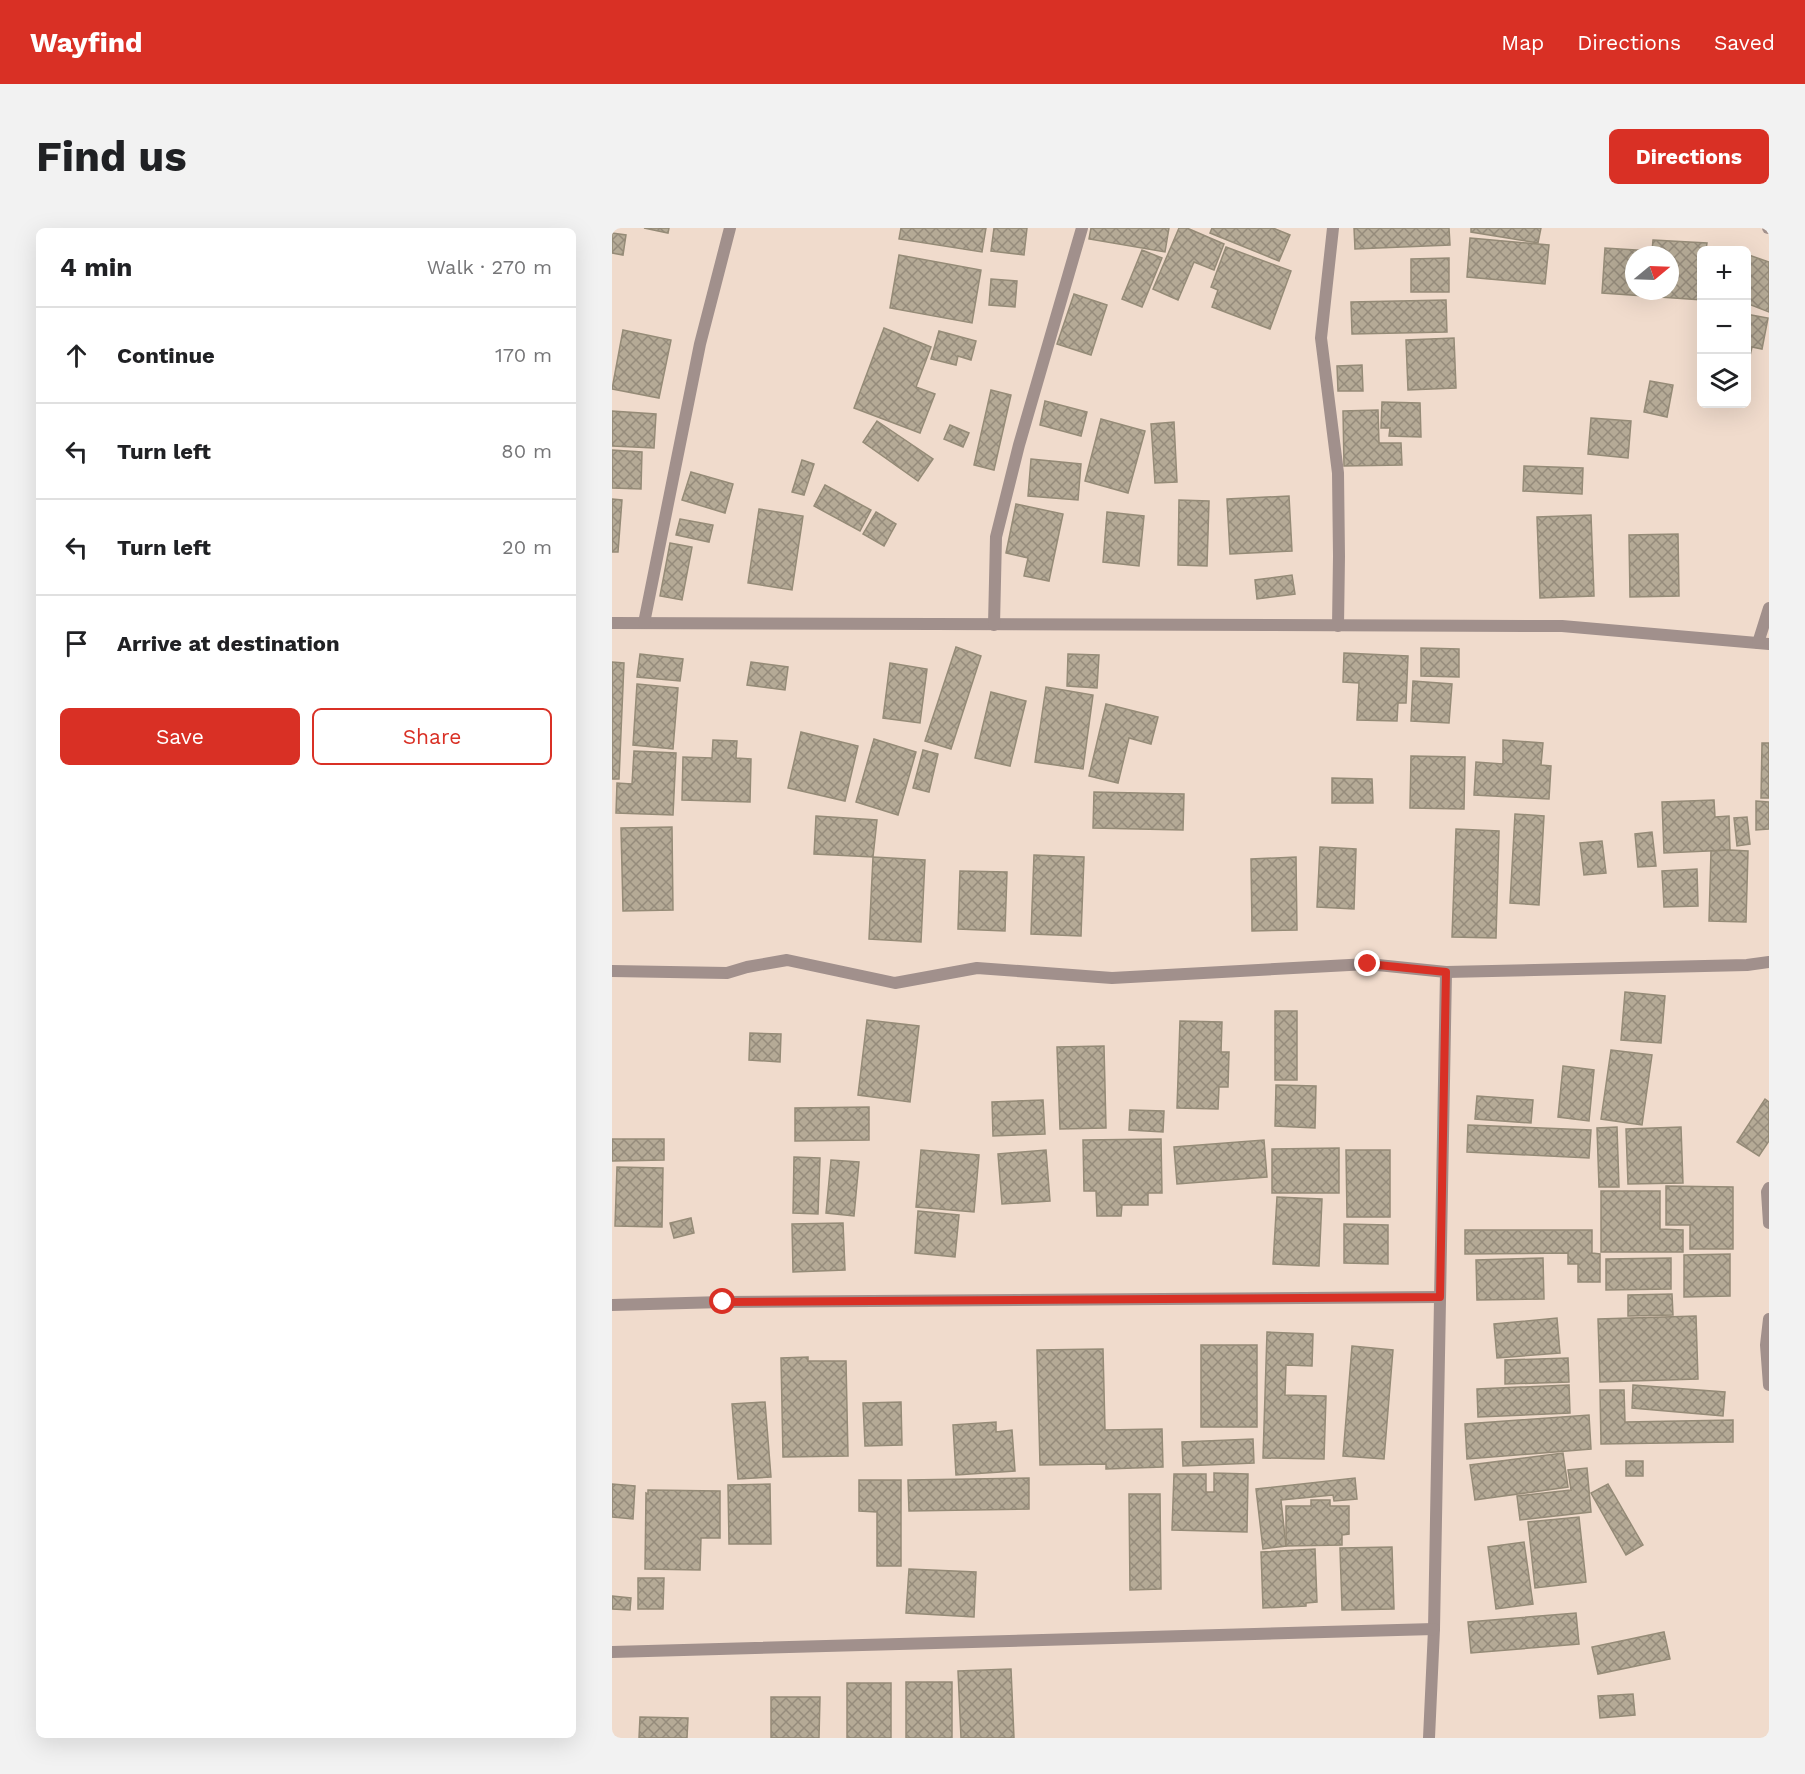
<!DOCTYPE html>
<meta charset="utf-8">
<style>
:root{--surface:#fff;--page:#f2f2f2;--text:#202124;--muted:#757577;--line:#e0e0e0;--accent:#d93025}
body{margin:0;font-family:"Work Sans",sans-serif;background:var(--page);color:var(--text)}
.controls{position:absolute;right:18px;top:18px;display:grid;overflow:hidden;border-radius:9px;box-shadow:0 6px 24px #0002}
.controls button{width:54px;height:54px;display:grid;place-items:center;padding:0;border:0;border-bottom:2px solid var(--line);background:var(--surface);color:var(--text);font:30px sans-serif}
.compass{position:absolute;left:1013px;top:18px;width:54px;height:54px;border-radius:50%;background:var(--surface);box-shadow:0 6px 24px #0002;rotate:71deg}
.stop{position:absolute;width:18px;height:18px;margin:-14px;border:4px solid #d93025;border-radius:50%;background:#fff}
.stop.end{background:#d93025;border-color:#fff;box-shadow:0 2px 6px #0008}
.list{margin:0;padding:0;list-style:none}
h2{display:flex;justify-content:space-between;align-items:center;height:78px;margin:0;padding:0 24px;font-size:26px}
h2 small{font-size:20px;font-weight:400;color:var(--muted)}
.list li{display:grid;grid-template-columns:39px 1fr auto;gap:18px;align-items:center;box-sizing:border-box;height:96px;padding:0 24px;border-top:2px solid var(--line)}
.list b{display:block;font-size:22px;white-space:nowrap}
.list em{font-size:20px;font-style:normal;color:var(--muted)}
.actions{display:flex;gap:12px;padding:18px 24px}
.actions a{flex:1;padding:14px 0;border:2px solid var(--accent);border-radius:9px;text-align:center;font-size:21px;color:var(--accent)}
.actions .main{background:var(--accent);color:#fff}
.icon{flex:none;width:33px;height:33px;fill:none;stroke:currentColor;stroke-width:2;stroke-linecap:round;stroke-linejoin:round}
.map{position:relative;flex:none;width:1157px;height:1510px;overflow:hidden;border-radius:9px}
header{display:flex;align-items:center;gap:36px;box-sizing:border-box;height:84px;padding:0 30px;background:var(--accent);color:#fff}
header strong{font-size:28px}
nav{display:flex;gap:33px;margin-inline-start:auto;font-size:21px}
.intro{display:flex;align-items:center;justify-content:space-between;box-sizing:border-box;height:144px;padding:0 36px}
h1{margin:0;font-size:42px}
.button{padding:15px 27px;border-radius:9px;background:var(--accent);color:#fff;font-size:21px;font-weight:700}
main{display:flex;gap:36px;padding:0 36px}
aside{flex:1;background:var(--surface);border-radius:9px;box-shadow:0 6px 24px #0002}
.map>svg:first-child{display:block}
</style>
<header>
<strong>Wayfind</strong>
<nav><a>Map</a><a>Directions</a><a>Saved</a></nav>
</header>
<div class="intro"><h1>Find us</h1><a class="button">Directions</a></div>
<main>
<aside>
<h2>4 min<small>Walk · 270 m</small></h2>
<ul class="list">
<li><svg class="icon" aria-label="ahead" viewBox="0 0 24 24"><path d="M12 20V5M6 11l6-6 6 6"/></svg><div><b>Continue</b></div><em>170 m</em></li>
<li><svg class="icon" aria-label="left" viewBox="0 0 24 24"><path d="M17 20v-9H6M10 6l-5 5 5 5"/></svg><div><b>Turn left</b></div><em>80 m</em></li>
<li><svg class="icon" aria-label="left" viewBox="0 0 24 24"><path d="M17 20v-9H6M10 6l-5 5 5 5"/></svg><div><b>Turn left</b></div><em>20 m</em></li>
<li><svg class="icon" aria-label="arrive" viewBox="0 0 24 24"><path d="M6 21V4h12l-3 4 3 4H6"/></svg><div><b>Arrive at destination</b></div></li>
</ul>
<div class="actions"><a class="main">Save</a><a>Share</a></div>
</aside>
<div class="map">
<svg width="1157" height="1510" viewBox="0 0 1157 1510">
<defs>
<pattern id="building-cross-hatch" width="8" height="8" patternUnits="userSpaceOnUse" patternTransform="scale(1.5)"><rect width="8" height="8" fill="#b5aa96"/><path d="M0 0l8 8M0 8l8-8" fill="none" stroke="#958b7b"/></pattern>
</defs>
<rect width="100%" height="100%" fill="#f0dbcc"/>
<g fill="url(#building-cross-hatch)" stroke="#958b77" stroke-width="1.5" fill-rule="evenodd">
<path d="M 32,0 L 57,0 L 56,5 Z"/>
<path d="M 289,0 L 374,0 L 370,24 L 287,11 Z"/>
<path d="M 382,0 L 415,0 L 412,27 L 379,23 Z"/>
<path d="M 479,0 L 557,0 L 553,24 L 477,11 Z"/>
<path d="M 567,0 L 575,0 L 612,16 L 602,42 L 582,34 L 566,72 L 541,61 Z"/>
<path d="M 600,0 L 661,0 L 678,7 L 667,33 L 598,5 Z"/>
<path d="M 742,0 L 837,0 L 838,17 L 743,21 Z"/>
<path d="M 859,0 L 929,0 L 926,15 L 859,4 Z"/>
<path d="M 0,5 L 14,7 L 11,27 L 0,25 Z"/>
<path d="M 858,10 L 937,17 L 933,56 L 855,49 Z"/>
<path d="M 1041,12 L 1095,15 L 1094,22 L 1090,22 L 1090,72 L 990,65 L 993,20 L 1040,23 ZM 1022,27 L 1058,27 L 1058,63 L 1022,63 Z"/>
<path d="M 614,19 L 679,43 L 658,101 L 600,79 L 606,62 L 599,59 Z"/>
<path d="M 530,22 L 550,30 L 530,79 L 510,71 Z"/>
<path d="M 1134,26 L 1157,34 L 1157,84 L 1134,75 Z"/>
<path d="M 287,27 L 369,42 L 360,95 L 278,80 Z"/>
<path d="M 837,30 L 837,64 L 799,64 L 799,31 Z"/>
<path d="M 379,51 L 405,53 L 403,79 L 377,77 Z"/>
<path d="M 462,66 L 495,77 L 479,127 L 445,116 Z"/>
<path d="M 834,72 L 835,104 L 740,106 L 739,74 Z"/>
<path d="M 1134,86 L 1156,90 L 1150,121 L 1140,119 L 1135,141 Z"/>
<path d="M 272,100 L 319,119 L 304,159 L 323,166 L 308,205 L 242,180 Z"/>
<path d="M 11,102 L 59,112 L 47,170 L 0,161 Z"/>
<path d="M 327,103 L 364,113 L 359,132 L 346,128 L 344,137 L 319,131 Z"/>
<path d="M 842,110 L 844,160 L 796,162 L 794,112 Z"/>
<path d="M 750,137 L 751,163 L 726,163 L 725,138 Z"/>
<path d="M 1038,153 L 1061,157 L 1055,189 L 1032,184 Z"/>
<path d="M 379,162 L 399,167 L 382,242 L 362,237 Z"/>
<path d="M 433,173 L 475,184 L 469,208 L 428,197 Z"/>
<path d="M 770,174 L 808,175 L 809,209 L 777,208 L 778,200 L 769,200 Z"/>
<path d="M 766,182 L 767,215 L 789,215 L 790,237 L 732,238 L 731,183 Z"/>
<path d="M 0,183 L 44,186 L 42,220 L 0,218 Z"/>
<path d="M 979,190 L 1019,193 L 1016,230 L 976,226 Z"/>
<path d="M 489,191 L 533,203 L 516,265 L 473,253 Z"/>
<path d="M 265,193 L 321,231 L 306,253 L 251,214 Z"/>
<path d="M 562,194 L 565,254 L 543,255 L 539,196 Z"/>
<path d="M 338,197 L 357,205 L 351,219 L 332,211 Z"/>
<path d="M 0,222 L 30,224 L 29,261 L 0,260 Z"/>
<path d="M 419,231 L 469,236 L 466,272 L 416,268 Z"/>
<path d="M 190,232 L 202,236 L 192,267 L 180,264 Z"/>
<path d="M 912,238 L 971,240 L 970,266 L 911,263 Z"/>
<path d="M 79,244 L 121,256 L 113,285 L 70,272 Z"/>
<path d="M 213,257 L 259,282 L 248,303 L 202,278 Z"/>
<path d="M 677,268 L 680,323 L 618,326 L 615,271 Z"/>
<path d="M 0,271 L 10,272 L 6,324 L 0,324 Z"/>
<path d="M 567,272 L 597,273 L 595,338 L 566,337 Z"/>
<path d="M 404,276 L 451,286 L 437,353 L 412,348 L 416,330 L 394,325 Z"/>
<path d="M 147,281 L 191,288 L 180,362 L 136,355 Z"/>
<path d="M 264,284 L 284,296 L 272,318 L 251,306 Z"/>
<path d="M 495,284 L 532,288 L 527,338 L 491,334 Z"/>
<path d="M 979,287 L 982,368 L 928,370 L 925,289 Z"/>
<path d="M 68,291 L 101,297 L 97,314 L 64,307 Z"/>
<path d="M 1066,306 L 1067,368 L 1018,369 L 1017,307 Z"/>
<path d="M 58,315 L 80,319 L 70,372 L 48,368 Z"/>
<path d="M 680,347 L 683,366 L 645,371 L 643,352 Z"/>
<path d="M 344,419 L 369,428 L 339,521 L 313,513 Z"/>
<path d="M 809,420 L 847,421 L 847,449 L 809,448 Z"/>
<path d="M 732,425 L 796,428 L 794,475 L 786,475 L 785,493 L 745,492 L 747,455 L 731,454 Z"/>
<path d="M 28,426 L 71,431 L 68,453 L 25,449 Z"/>
<path d="M 456,426 L 487,427 L 485,460 L 455,458 Z"/>
<path d="M 0,434 L 12,435 L 7,551 L 0,551 Z"/>
<path d="M 139,434 L 176,439 L 173,462 L 135,457 Z"/>
<path d="M 278,435 L 315,441 L 308,495 L 271,490 Z"/>
<path d="M 801,453 L 840,456 L 837,495 L 799,493 Z"/>
<path d="M 25,456 L 66,460 L 61,521 L 21,517 Z"/>
<path d="M 434,459 L 481,467 L 471,541 L 423,534 Z"/>
<path d="M 379,464 L 414,473 L 398,538 L 363,530 Z"/>
<path d="M 494,476 L 546,489 L 539,516 L 517,510 L 506,555 L 477,548 Z"/>
<path d="M 189,504 L 246,518 L 233,573 L 176,560 Z"/>
<path d="M 262,511 L 304,524 L 286,587 L 244,574 Z"/>
<path d="M 101,512 L 125,513 L 124,530 L 139,531 L 138,574 L 70,572 L 71,529 L 100,530 Z"/>
<path d="M 891,512 L 931,515 L 929,537 L 939,538 L 937,571 L 862,567 L 864,534 L 891,536 Z"/>
<path d="M 1150,515 L 1157,515 L 1157,570 L 1149,570 Z"/>
<path d="M 311,522 L 326,526 L 317,564 L 301,560 Z"/>
<path d="M 22,523 L 64,525 L 61,587 L 4,585 L 5,555 L 20,556 Z"/>
<path d="M 799,528 L 853,529 L 852,581 L 798,580 Z"/>
<path d="M 720,550 L 760,551 L 761,575 L 720,575 Z"/>
<path d="M 482,564 L 572,566 L 571,602 L 481,600 Z"/>
<path d="M 1102,572 L 1103,589 L 1117,588 L 1118,622 L 1052,625 L 1050,574 Z"/>
<path d="M 1144,573 L 1157,574 L 1157,601 L 1144,602 Z"/>
<path d="M 903,586 L 932,588 L 927,677 L 898,675 Z"/>
<path d="M 204,588 L 265,592 L 261,629 L 202,626 Z"/>
<path d="M 1135,589 L 1138,616 L 1125,618 L 1122,590 Z"/>
<path d="M 60,599 L 61,682 L 11,683 L 9,600 Z"/>
<path d="M 844,601 L 887,603 L 884,710 L 840,709 Z"/>
<path d="M 1040,604 L 1044,638 L 1026,639 L 1023,606 Z"/>
<path d="M 990,613 L 994,645 L 972,647 L 968,615 Z"/>
<path d="M 708,619 L 744,621 L 742,681 L 705,679 Z"/>
<path d="M 1118,622 L 1136,623 L 1134,694 L 1097,693 L 1099,623 Z"/>
<path d="M 422,627 L 472,629 L 469,708 L 419,706 Z"/>
<path d="M 261,629 L 313,632 L 309,714 L 257,711 Z"/>
<path d="M 684,629 L 685,702 L 640,703 L 639,631 Z"/>
<path d="M 1085,641 L 1086,678 L 1052,679 L 1050,643 Z"/>
<path d="M 348,643 L 395,644 L 393,703 L 346,701 Z"/>
<path d="M 1013,764 L 1053,768 L 1049,815 L 1009,812 Z"/>
<rect x="663" y="783" width="22" height="69"/>
<path d="M 255,792 L 307,798 L 298,874 L 246,867 Z"/>
<path d="M 568,793 L 610,794 L 609,824 L 617,824 L 616,859 L 607,859 L 606,881 L 565,880 Z"/>
<path d="M 138,805 L 169,806 L 168,834 L 137,832 Z"/>
<path d="M 492,818 L 494,900 L 448,901 L 445,819 Z"/>
<path d="M 999,822 L 1040,827 L 1030,897 L 989,891 Z"/>
<path d="M 951,838 L 982,842 L 977,893 L 946,889 Z"/>
<path d="M 664,857 L 704,858 L 703,900 L 663,898 Z"/>
<path d="M 865,868 L 921,872 L 919,895 L 863,891 Z"/>
<path d="M 1153,871 L 1157,874 L 1157,913 L 1147,928 L 1125,914 Z"/>
<path d="M 431,872 L 433,906 L 381,908 L 380,874 Z"/>
<path d="M 257,879 L 257,912 L 183,913 L 183,880 Z"/>
<path d="M 518,882 L 552,883 L 551,904 L 517,902 Z"/>
<path d="M 856,897 L 979,902 L 977,930 L 855,924 Z"/>
<path d="M 1005,899 L 1007,959 L 987,959 L 985,900 Z"/>
<path d="M 1069,899 L 1071,955 L 1016,956 L 1014,901 Z"/>
<path d="M 0,911 L 52,911 L 52,932 L 0,933 Z"/>
<path d="M 549,911 L 550,965 L 536,965 L 536,977 L 510,977 L 509,988 L 485,988 L 484,963 L 472,963 L 471,912 Z"/>
<path d="M 652,912 L 655,949 L 565,956 L 562,919 Z"/>
<path d="M 727,920 L 727,965 L 660,965 L 660,921 Z"/>
<path d="M 309,922 L 367,927 L 362,984 L 304,979 Z"/>
<path d="M 434,922 L 438,973 L 390,976 L 386,926 Z"/>
<path d="M 734,922 L 778,922 L 778,989 L 735,989 Z"/>
<path d="M 182,929 L 208,930 L 206,986 L 181,985 Z"/>
<path d="M 219,932 L 247,934 L 242,988 L 214,985 Z"/>
<path d="M 5,939 L 51,940 L 50,999 L 3,998 Z"/>
<path d="M 1054,958 L 1121,959 L 1121,1021 L 1078,1021 L 1078,997 L 1054,997 Z"/>
<path d="M 989,963 L 1048,963 L 1048,1001 L 1071,1002 L 1071,1024 L 989,1024 Z"/>
<path d="M 665,969 L 710,971 L 707,1038 L 661,1036 Z"/>
<path d="M 306,983 L 347,987 L 343,1029 L 303,1025 Z"/>
<path d="M 79,990 L 82,1005 L 62,1010 L 58,995 Z"/>
<path d="M 231,995 L 233,1042 L 181,1044 L 180,996 Z"/>
<path d="M 732,996 L 776,997 L 776,1036 L 732,1035 Z"/>
<path d="M 853,1002 L 980,1002 L 980,1025 L 988,1026 L 988,1054 L 966,1054 L 966,1036 L 956,1036 L 956,1025 L 853,1026 Z"/>
<path d="M 1118,1026 L 1118,1068 L 1072,1069 L 1072,1027 Z"/>
<path d="M 931,1030 L 932,1071 L 865,1072 L 864,1032 Z"/>
<path d="M 1059,1030 L 1059,1061 L 994,1062 L 994,1031 Z"/>
<path d="M 1060,1066 L 1061,1087 L 1016,1088 L 1016,1067 Z"/>
<path d="M 1084,1088 L 1086,1151 L 988,1154 L 986,1091 Z"/>
<path d="M 945,1090 L 948,1125 L 885,1130 L 882,1096 Z"/>
<path d="M 655,1104 L 701,1106 L 700,1138 L 674,1137 L 673,1167 L 714,1168 L 712,1231 L 651,1230 Z"/>
<rect x="589" y="1117" width="56" height="82"/>
<path d="M 740,1118 L 781,1122 L 772,1231 L 731,1228 Z"/>
<path d="M 491,1121 L 493,1202 L 550,1201 L 551,1239 L 494,1241 L 494,1236 L 428,1237 L 425,1122 Z"/>
<path d="M 196,1129 L 196,1133 L 234,1133 L 236,1228 L 171,1229 L 169,1130 Z"/>
<path d="M 956,1130 L 957,1154 L 893,1156 L 893,1132 Z"/>
<path d="M 957,1157 L 958,1185 L 866,1189 L 865,1161 Z"/>
<path d="M 1021,1157 L 1113,1164 L 1111,1188 L 1020,1180 Z"/>
<path d="M 988,1162 L 1012,1162 L 1013,1194 L 1121,1192 L 1121,1214 L 989,1216 Z"/>
<path d="M 153,1174 L 159,1249 L 126,1251 L 120,1176 Z"/>
<path d="M 289,1174 L 290,1217 L 253,1218 L 251,1175 Z"/>
<path d="M 977,1187 L 979,1221 L 855,1231 L 853,1196 Z"/>
<path d="M 384,1194 L 384,1204 L 400,1202 L 403,1243 L 344,1247 L 341,1197 Z"/>
<path d="M 641,1211 L 642,1235 L 571,1238 L 570,1214 Z"/>
<path d="M 951,1225 L 956,1259 L 863,1272 L 858,1237 Z"/>
<rect x="1014" y="1233" width="17" height="15"/>
<path d="M 975,1240 L 979,1284 L 908,1292 L 905,1268 L 959,1262 L 956,1242 Z"/>
<path d="M 602,1245 L 636,1246 L 635,1304 L 560,1302 L 562,1246 L 594,1246 L 594,1264 L 602,1264 Z"/>
<path d="M 417,1250 L 417,1281 L 297,1283 L 296,1252 Z"/>
<path d="M 743,1250 L 745,1271 L 722,1273 L 721,1267 L 669,1272 L 674,1318 L 651,1321 L 644,1261 Z"/>
<path d="M 247,1252 L 289,1252 L 289,1338 L 265,1338 L 265,1284 L 247,1283 Z"/>
<path d="M 0,1256 L 23,1258 L 21,1291 L 0,1289 Z"/>
<path d="M 158,1256 L 159,1316 L 117,1316 L 116,1257 Z"/>
<path d="M 996,1256 L 1031,1317 L 1014,1327 L 979,1265 Z"/>
<path d="M 36,1262 L 108,1263 L 108,1310 L 89,1310 L 88,1342 L 33,1341 L 34,1265 L 36,1266 Z"/>
<path d="M 517,1266 L 548,1266 L 549,1361 L 518,1362 Z"/>
<path d="M 699,1272 L 718,1272 L 718,1278 L 737,1278 L 737,1306 L 730,1307 L 730,1317 L 674,1318 L 674,1278 L 699,1278 Z"/>
<path d="M 967,1289 L 974,1354 L 923,1360 L 916,1294 Z"/>
<path d="M 912,1314 L 921,1376 L 884,1381 L 876,1319 Z"/>
<path d="M 780,1319 L 782,1381 L 730,1382 L 728,1320 Z"/>
<path d="M 703,1321 L 705,1374 L 694,1375 L 694,1378 L 651,1380 L 649,1324 Z"/>
<path d="M 297,1341 L 364,1344 L 362,1389 L 294,1385 Z"/>
<path d="M 26,1350 L 52,1350 L 51,1381 L 26,1381 Z"/>
<path d="M 0,1368 L 19,1370 L 18,1382 L 0,1381 Z"/>
<path d="M 964,1385 L 967,1416 L 859,1425 L 856,1394 Z"/>
<path d="M 1052,1404 L 1058,1431 L 986,1446 L 980,1419 Z"/>
<path d="M 399,1441 L 402,1510 L 349,1510 L 346,1443 Z"/>
<rect x="294" y="1454" width="46" height="56"/>
<rect x="235" y="1455" width="44" height="55"/>
<path d="M 1021,1466 L 1023,1487 L 988,1490 L 986,1468 Z"/>
<path d="M 159,1469 L 208,1469 L 207,1510 L 159,1510 Z"/>
<path d="M 28,1489 L 76,1490 L 75,1510 L 27,1510 Z"/>
</g>
<g fill="none" stroke-linecap="round" stroke-linejoin="round">
<g stroke="#a1908c" stroke-width="12">
<path d="M 721,0 L 709,110 L 726,245 L 727,328 L 726,398"/>
<path d="M 1156,0 L 1157,0"/>
<path d="M 0,395 L 950,398 L 1157,416"/>
<path d="M 32,395 L 88,116 L 118,0"/>
<path d="M 382,397 L 384,309 L 407,217 L 470,0"/>
<path d="M 1146,415 L 1157,380"/>
<path d="M 0,743 L 115,745 L 135,739 L 175,732 L 283,755 L 365,740 L 500,750 L 756,736 L 834,744 L 822,1401 L 817,1510"/>
<path d="M 834,744 L 1135,737 L 1157,734"/>
<path d="M 1157,960 L 1155,964 L 1157,995"/>
<path d="M 0,1077 L 111,1074 L 828,1069"/>
<path d="M 1157,1091 L 1154,1117 L 1157,1157"/>
<path d="M 0,1424 L 822,1401"/>
</g>
</g>
<g fill="none" stroke-linecap="round" stroke-linejoin="round">
<path stroke="#d93025" stroke-width="8" d="M 111,1074 L 828,1069 L 834,744 L 756,736"/>
</g>
</svg>
<div class="controls">
<button>+</button>
<button>−</button>
<button><svg class="icon" aria-label="layers" viewBox="0 0 24 24"><path d="M12 4l9 5-9 5-9-5zM3 14l9 5 9-5"/></svg></button>
</div>
<svg class="compass" viewBox="-18 -18 36 36"><path d="M0-13l5 13h-10z" fill="#e53935"/><path d="M0 13l5-13h-10z" fill="#757577"/></svg>
<div class="stop" style="left:111px;top:1074px"></div>
<div class="stop end" style="left:756px;top:736px"></div>
</div>
</main>
